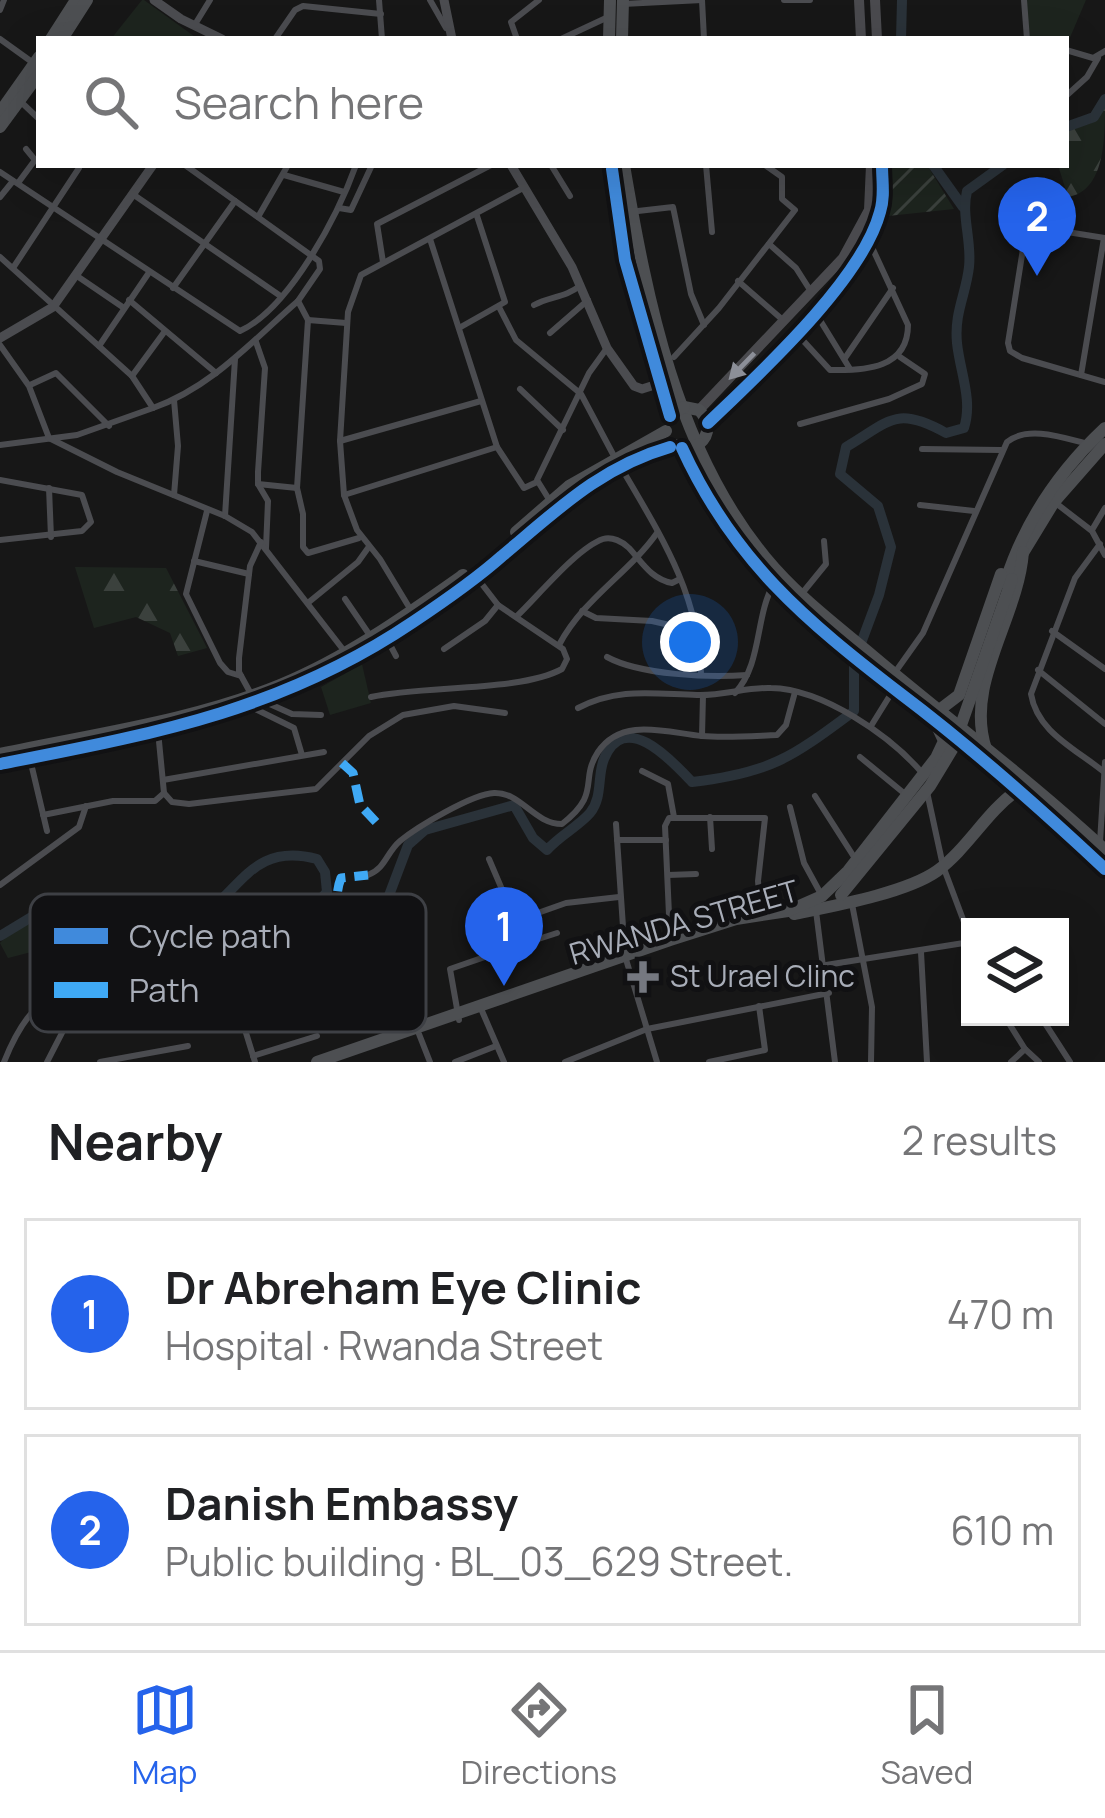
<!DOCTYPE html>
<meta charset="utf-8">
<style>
:root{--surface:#fff;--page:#f2f2f2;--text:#202124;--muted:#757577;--line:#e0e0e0;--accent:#2563eb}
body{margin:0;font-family:Manrope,sans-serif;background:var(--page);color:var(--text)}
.controls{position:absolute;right:36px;bottom:36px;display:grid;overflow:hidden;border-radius:0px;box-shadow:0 12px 48px #0002}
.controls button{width:108px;height:108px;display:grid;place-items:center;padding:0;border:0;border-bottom:3px solid var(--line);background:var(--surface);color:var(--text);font:60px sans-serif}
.you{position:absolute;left:690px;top:642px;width:42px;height:42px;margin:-30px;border:9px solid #fff;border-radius:50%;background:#1a73e8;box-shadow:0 0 0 18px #1a73e833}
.badge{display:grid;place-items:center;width:78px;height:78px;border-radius:50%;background:var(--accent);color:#fff;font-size:39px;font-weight:700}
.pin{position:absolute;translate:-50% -99px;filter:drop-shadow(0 3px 6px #0008)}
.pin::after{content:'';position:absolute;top:63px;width:42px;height:36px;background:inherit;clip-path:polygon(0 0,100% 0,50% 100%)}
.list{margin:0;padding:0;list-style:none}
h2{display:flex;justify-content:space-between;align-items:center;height:156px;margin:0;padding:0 48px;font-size:51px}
h2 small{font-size:39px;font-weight:400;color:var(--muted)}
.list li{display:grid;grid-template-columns:78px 1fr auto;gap:36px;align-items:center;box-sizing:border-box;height:192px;margin:0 24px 24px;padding:0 24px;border:3px solid var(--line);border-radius:0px}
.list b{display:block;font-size:45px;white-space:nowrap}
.list p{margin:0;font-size:39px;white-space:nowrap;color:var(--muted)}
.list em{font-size:39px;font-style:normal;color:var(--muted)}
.icon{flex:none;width:66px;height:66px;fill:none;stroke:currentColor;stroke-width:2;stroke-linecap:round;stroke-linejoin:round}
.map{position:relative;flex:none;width:1105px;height:1062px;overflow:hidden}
.search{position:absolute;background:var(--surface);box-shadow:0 12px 48px #0002;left:36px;right:36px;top:36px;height:132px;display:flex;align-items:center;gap:30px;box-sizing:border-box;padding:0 42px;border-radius:0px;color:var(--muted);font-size:45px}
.sheet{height:588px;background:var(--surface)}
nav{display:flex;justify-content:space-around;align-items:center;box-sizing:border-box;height:168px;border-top:3px solid var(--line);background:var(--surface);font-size:33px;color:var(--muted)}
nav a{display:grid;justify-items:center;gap:6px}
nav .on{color:var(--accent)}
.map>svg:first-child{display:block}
</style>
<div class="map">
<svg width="1105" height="1062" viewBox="0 0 1105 1062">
<defs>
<pattern id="forest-firs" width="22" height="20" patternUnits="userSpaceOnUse" patternTransform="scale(3)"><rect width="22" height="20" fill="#1d241e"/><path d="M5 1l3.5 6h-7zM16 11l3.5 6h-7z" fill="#3b413d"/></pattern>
<pattern id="garden-furrows" width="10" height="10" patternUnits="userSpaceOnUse" patternTransform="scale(3)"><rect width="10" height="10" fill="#1d241e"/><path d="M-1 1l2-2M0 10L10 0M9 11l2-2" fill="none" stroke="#3b413d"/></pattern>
</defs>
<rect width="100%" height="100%" fill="#171717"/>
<g fill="url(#forest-firs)">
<path d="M 1105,103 C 1105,139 1105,191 1068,197 L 1058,165 L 1066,165 L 1066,132 L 1096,118 Z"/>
<path d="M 75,567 L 166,568 L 207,648 L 178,656 L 170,633 L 136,617 L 94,628 Z"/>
<path d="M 60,915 L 105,916 L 123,938 L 69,948 L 69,941 L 87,934 L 90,927 L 76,924 L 52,928 L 54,946 L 8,958 L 0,943 L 14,929 Z"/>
</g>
<g fill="#1d241e">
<path d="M 142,0 L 144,0 L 198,39 L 111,39 Z"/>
<path d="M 1024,0 L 1086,0 L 1066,47 L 1066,39 L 1030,39 Z"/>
<path d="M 362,664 L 371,703 L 330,715 L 321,687 Z"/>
</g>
<path fill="url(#garden-furrows)" d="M 886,165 L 927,165 L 954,209 L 888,216 Z"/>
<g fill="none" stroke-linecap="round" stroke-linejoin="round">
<g stroke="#2a3239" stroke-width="10">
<path d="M 901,39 L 902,0"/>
<path d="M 1066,127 L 1094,117 L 1105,99"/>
<path d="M 933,165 L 963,207"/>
<path d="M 0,936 L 38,913 L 54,908 L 128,910 L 144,925 C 157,925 171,927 183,923 C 238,908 243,839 317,859 L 325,872 L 327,892 C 299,924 257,955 250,998 L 261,1009 L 284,1009 L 308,994 L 388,898 L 408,845 L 425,830 L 514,805 L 533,838 L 547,850 C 559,836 579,826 590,813 C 603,797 597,776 604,759 C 625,708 673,762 692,782 C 771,773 792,757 854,711 L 854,662 L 879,595 L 891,547 L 878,506 L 840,474 L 846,447 C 890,421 896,405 946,433 L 964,428 C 973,400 960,372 957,343 C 954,313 966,294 969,267 C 972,241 961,216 967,191 L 1003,165"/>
</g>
<g stroke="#4b4c50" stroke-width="6">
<path d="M 379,0 L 382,39"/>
<path d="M 430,0 L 446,28"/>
<path d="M 702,0 L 704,39"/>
<path d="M 784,0 L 810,0"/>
<path d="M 1024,0 L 1027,39"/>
<path d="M 623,4 L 702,0"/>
<path d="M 0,10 L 4,0"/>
<path d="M 194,26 L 210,0"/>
<path d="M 0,39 L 32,62"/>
<path d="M 275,39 L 295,10 L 303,6 L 381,14"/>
<path d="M 517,39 L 511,22 L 539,0"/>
<path d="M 561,39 L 606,18"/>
<path d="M 1066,50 L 1093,58 L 1105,51"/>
<path d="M 1066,96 L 1087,77 L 1098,58"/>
<path d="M 20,101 L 39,119"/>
<path d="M 185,165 L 319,261 L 320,269 L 298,301"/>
<path d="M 551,165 L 570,196"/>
<path d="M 706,165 L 712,232"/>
<path d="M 0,172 L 240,331 C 290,308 338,215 356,165"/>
<path d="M 284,175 L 344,192"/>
<path d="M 18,183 L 35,160 L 26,149"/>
<path d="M 134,195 L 279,295"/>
<path d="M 0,197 L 13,181"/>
<path d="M 339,208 L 351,210 L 372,165"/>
<path d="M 638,211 L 673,207 L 691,294 L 704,325"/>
<path d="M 258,217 L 288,165"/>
<path d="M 1105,238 L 1036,227 L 1026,230 L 1008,343 L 1010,351 L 1022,358 L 1105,382"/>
<path d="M 430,239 L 497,447 L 524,488 L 537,482"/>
<path d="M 769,244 L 796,268 L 810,290"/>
<path d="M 0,257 L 132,376 L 153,408 L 77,435 L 0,445"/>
<path d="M 383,262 L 377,224 L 491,165"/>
<path d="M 13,268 L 79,168"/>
<path d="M 77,276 L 124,308"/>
<path d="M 738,281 L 784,321"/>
<path d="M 173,288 L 235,201"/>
<path d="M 129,300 L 216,373"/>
<path d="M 534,305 C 550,296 565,298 581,285"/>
<path d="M 499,307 L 516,340 L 581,394 L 615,458"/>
<path d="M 815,312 L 850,369"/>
<path d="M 308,320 L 297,488 L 303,514 L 303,547 L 308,553 L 359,538"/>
<path d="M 308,320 L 346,323"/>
<path d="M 459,328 L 505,302 L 477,216"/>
<path d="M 550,333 L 588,300"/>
<path d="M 798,335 L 830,370 C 866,371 908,368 908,325 L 870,243"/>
<path d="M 256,342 L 265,368 L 258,472 L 258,484 L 268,501 L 266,548"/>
<path d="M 0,345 L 29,386 L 49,438"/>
<path d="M 99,346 L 148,274"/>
<path d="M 674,357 L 719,308 L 795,210 L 782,199 L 782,177 L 765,165"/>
<path d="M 845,358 L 893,288"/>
<path d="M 1081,375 L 1104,238"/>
<path d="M 132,376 L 165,331"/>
<path d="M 30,385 L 56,373 L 109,426"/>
<path d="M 520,389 L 563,430"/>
<path d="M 153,408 C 212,387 252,341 298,301 L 308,320"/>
<path d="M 800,424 L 889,399 L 922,384 L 925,374 L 900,357"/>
<path d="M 49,438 L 117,472 L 225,516 L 252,532 L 345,652"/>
<path d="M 340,441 L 481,401"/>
<path d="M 922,449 L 1001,450"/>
<path d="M 622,469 C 661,536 699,594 701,674"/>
<path d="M 0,480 L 82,495 L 91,522 L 82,531 L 0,540"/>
<path d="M 258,484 L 297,488"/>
<path d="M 49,488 L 51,537"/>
<path d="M 174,495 L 178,446 L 174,400"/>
<path d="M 344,495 L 497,447"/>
<path d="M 550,501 L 537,480 L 589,373 L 607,348"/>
<path d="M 1057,504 L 1092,531 L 1105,555"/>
<path d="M 920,505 L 974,511"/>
<path d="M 207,511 L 186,594 L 220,663 L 228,672 L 241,676"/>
<path d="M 225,516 L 235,359"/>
<path d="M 1092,530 L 1105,508"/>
<path d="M 1100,544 L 1075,578 L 1031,694 C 1037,732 1076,749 1104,772"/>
<path d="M 194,561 L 249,574"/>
<path d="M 804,591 L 826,564 L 824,541"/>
<path d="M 345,599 L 371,637"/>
<path d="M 309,602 L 358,562 L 368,548"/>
<path d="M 582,611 L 596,618 L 652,621 L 700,632"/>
<path d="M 412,612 L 380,559 L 357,530 L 344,495 L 340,441 L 348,312 L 361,275 L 523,188"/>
<path d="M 517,616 C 538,596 577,548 603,539 C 612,536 623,542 629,548 C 642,562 651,579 672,583 L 680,579"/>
<path d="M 1052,631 L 1105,669"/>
<path d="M 387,639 L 396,656"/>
<path d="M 559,645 C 584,598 628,574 657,533"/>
<path d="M 444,649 L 485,621 L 498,605"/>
<path d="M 607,657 C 640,675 710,678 747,675"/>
<path d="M 1038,670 L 1105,724"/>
<path d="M 896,671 L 923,633 L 1007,442 C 1028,425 1064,438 1088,444"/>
<path d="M 735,693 C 762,664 755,618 773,585"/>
<path d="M 251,694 L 239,672 L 239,658 L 250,566 L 261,542"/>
<path d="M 371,697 C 423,685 520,692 562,669 L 567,659 L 563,649 L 498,605 L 478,579"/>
<path d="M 263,701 L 292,714 L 321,715"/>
<path d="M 249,706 L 294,728 L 302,755"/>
<path d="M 578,708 C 618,687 654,694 697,695 C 722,696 747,687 771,688 C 823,689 891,736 923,774"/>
<path d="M 871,726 L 894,689"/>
<path d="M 158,731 L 164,793 L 172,802 L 189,804 L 316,789 L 369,736 L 403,715 L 454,706 L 505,713"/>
<path d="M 702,736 L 703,695"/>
<path d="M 860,757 L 905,794"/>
<path d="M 30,759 L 47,831"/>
<path d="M 642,771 L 668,784 L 674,817"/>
<path d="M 163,780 L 324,752"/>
<path d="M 927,792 L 943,866 L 970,938"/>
<path d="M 815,796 L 856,860"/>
<path d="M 790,807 L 804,863 L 822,896"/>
<path d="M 43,815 L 113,801 L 155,801 L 164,793"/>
<path d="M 710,817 L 712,849"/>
<path d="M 616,824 L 625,956 L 657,1062"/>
<path d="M 617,840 L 666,840"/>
<path d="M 1100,842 L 1105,762"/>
<path d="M 368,875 C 386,868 386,853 400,841 C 417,827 472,794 494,793 C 521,792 534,824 562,824 C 602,793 579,781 598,752 C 622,716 668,733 702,736 C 726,738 752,736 777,735 L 786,725 L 795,692"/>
<path d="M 668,875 L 696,874"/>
<path d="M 0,885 L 79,827 L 86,806"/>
<path d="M 852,904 L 872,1007 L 871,1062"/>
<path d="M 816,911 L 835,1062"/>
<path d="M 518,920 L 566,903 L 619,897"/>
<path d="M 670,937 L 665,826 L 669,818 L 765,818 L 758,881 L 761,914"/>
<path d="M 526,943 L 557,933"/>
<path d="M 225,947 L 233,991 L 255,1062"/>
<path d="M 921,952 L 927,1062"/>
<path d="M 826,965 L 970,942"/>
<path d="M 68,985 L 81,972 L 140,969"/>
<path d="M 482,1011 L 504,1062"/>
<path d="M 1005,1017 L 1025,1049 L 1039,1062"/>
<path d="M 1041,1017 L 1070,1062"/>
<path d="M 459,1020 L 450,969 L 525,943 L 489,859"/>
<path d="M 419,1034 L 430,1062"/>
<path d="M 253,1056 L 317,1036"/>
<path d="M 4,1062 C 18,1027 34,1002 68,985 L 80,1018"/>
<path d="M 47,1062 L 65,1027 L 80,1018 L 233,991"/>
<path d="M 100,1062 L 188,1046"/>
<path d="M 455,1062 L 496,1046"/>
<path d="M 565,1062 L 647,1029 L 829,993"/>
<path d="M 709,1062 L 765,1050 L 759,1006"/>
<path d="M 1011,1062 L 1025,1049"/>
</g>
<g stroke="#4b4c50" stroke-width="9">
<path d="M 154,0 L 181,19 L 222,39"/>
<path d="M 444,0 L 452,39"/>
<path d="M 511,165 L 572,267 L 607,348 L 634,386 L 642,389 L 661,383"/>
<path d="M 0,338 L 53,307 L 153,165"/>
</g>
<g stroke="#4a4a4e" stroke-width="10">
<path d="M 859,0 L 861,39"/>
<path d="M 875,0 L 877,39"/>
<path d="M 699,410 L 843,258 L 869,210 L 871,165"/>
<path d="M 708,423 C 759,374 862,280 880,212 C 885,197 882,181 882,165"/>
</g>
<g stroke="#4d4f52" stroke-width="12">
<path d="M 51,39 L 76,0"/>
<path d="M 62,39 L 87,0"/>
<path d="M 609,39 L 610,0"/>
<path d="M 622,39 L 623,0"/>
<path d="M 0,112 L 39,57"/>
<path d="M 0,127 L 39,74"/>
<path d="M 612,165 L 625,260 L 670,416"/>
<path d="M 624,165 C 647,300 676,449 765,557 C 797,596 835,624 873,656 C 950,721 1031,781 1105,850"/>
<path d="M 684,407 L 699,410 C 709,420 711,434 699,444"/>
<path d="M 682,448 C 734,561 805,620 901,694 C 970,746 1042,810 1105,869"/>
<path d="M 516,532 L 569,486 L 666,431"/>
<path d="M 1021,556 L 1054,502 L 1105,444"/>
<path d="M 1005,583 C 1024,523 1058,472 1105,428"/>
<path d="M 938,711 L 959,695 L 1001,574"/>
<path d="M 986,749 C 964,683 1018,619 1023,552"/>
<path d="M 0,754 C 93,734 192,721 280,685 C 346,658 405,616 463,575"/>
<path d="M 0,764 C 136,738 270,713 389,637 C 427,613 466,587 501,558 C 560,509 598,467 676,445"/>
<path d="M 794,914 C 833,906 906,893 937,871 C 967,849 986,813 1016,791"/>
<path d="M 317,1062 L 670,940 L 736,919 L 788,911 L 822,896 L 848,871 L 936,758 L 944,741 L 935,722"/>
</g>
<g stroke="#4d4f52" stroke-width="12">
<path d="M 673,412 L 684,407"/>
<path d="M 687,449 L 699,444"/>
<path d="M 841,895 L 930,786 L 953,748 L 1012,579"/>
</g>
<g stroke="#3fa9f5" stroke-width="9" stroke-dasharray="18 9" stroke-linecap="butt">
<path d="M 342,763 L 353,773 L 360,805 L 376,822"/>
<path d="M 358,939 C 340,922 332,901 341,878 L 368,875"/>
</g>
<defs>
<g id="cycleway">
<path d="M 612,169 L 625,260 L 670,416"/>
<path d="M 708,423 C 759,374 862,280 880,212 C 885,197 882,181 882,165"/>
<path d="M 682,448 C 734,561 805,620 901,694 C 970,746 1042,810 1105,869"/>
<path d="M 0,764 C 153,734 281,711 413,622 C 443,602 475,580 502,556 C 556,511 600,467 670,447"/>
</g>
</defs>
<use href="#cycleway" stroke="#111113" stroke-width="20"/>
<use href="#cycleway" stroke="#408adc" stroke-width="12"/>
</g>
<defs><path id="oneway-solid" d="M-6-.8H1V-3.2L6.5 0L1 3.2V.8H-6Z" transform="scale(3)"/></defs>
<use fill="#8c8f98" href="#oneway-solid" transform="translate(742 366) rotate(134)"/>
<path fill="#757880" stroke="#111113" stroke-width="4.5" d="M637 959h12v12h12v12h-12v12h-12v-12h-12v-12h12z"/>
<g text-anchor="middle" stroke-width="10" stroke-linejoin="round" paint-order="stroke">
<g font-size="30" fill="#a8adb8" stroke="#111113">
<text transform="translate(684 923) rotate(-16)" y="10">RWANDA STREET</text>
</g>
<g font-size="30" fill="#a8adb8" stroke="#111113" text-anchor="start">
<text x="670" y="987">St Urael Clinc</text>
</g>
</g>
<rect x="30" y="894" width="396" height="138" rx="18" fill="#111113" stroke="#3e4045" stroke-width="3"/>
<rect x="54" y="928" width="54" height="16" fill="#408adc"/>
<rect x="54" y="982" width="54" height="16" fill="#3fa9f5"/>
<g font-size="33" fill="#a8adb8">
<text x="129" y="948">Cycle path</text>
<text x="129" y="1002">Path</text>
</g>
</svg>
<div class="controls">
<button><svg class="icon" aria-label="layers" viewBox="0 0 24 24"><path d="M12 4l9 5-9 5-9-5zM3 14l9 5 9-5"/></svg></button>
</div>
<div class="you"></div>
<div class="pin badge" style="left:504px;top:986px">1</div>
<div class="pin badge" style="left:1037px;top:276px">2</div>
<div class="search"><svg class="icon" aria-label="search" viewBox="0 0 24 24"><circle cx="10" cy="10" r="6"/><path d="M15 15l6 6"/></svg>Search here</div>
</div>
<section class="sheet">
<h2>Nearby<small>2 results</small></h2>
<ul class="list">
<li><span class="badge">1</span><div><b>Dr Abreham Eye Clinic</b><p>Hospital · Rwanda Street</p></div><em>470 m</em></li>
<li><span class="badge">2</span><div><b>Danish Embassy</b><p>Public building · BL_03_629 Street.</p></div><em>610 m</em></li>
</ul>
</section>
<nav>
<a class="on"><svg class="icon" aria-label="map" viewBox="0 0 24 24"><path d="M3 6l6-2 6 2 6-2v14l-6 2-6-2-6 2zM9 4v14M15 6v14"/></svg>Map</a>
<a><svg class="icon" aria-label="directions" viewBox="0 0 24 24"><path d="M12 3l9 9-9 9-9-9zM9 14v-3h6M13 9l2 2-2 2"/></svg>Directions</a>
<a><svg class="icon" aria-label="saved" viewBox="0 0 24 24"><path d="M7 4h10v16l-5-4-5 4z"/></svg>Saved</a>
</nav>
